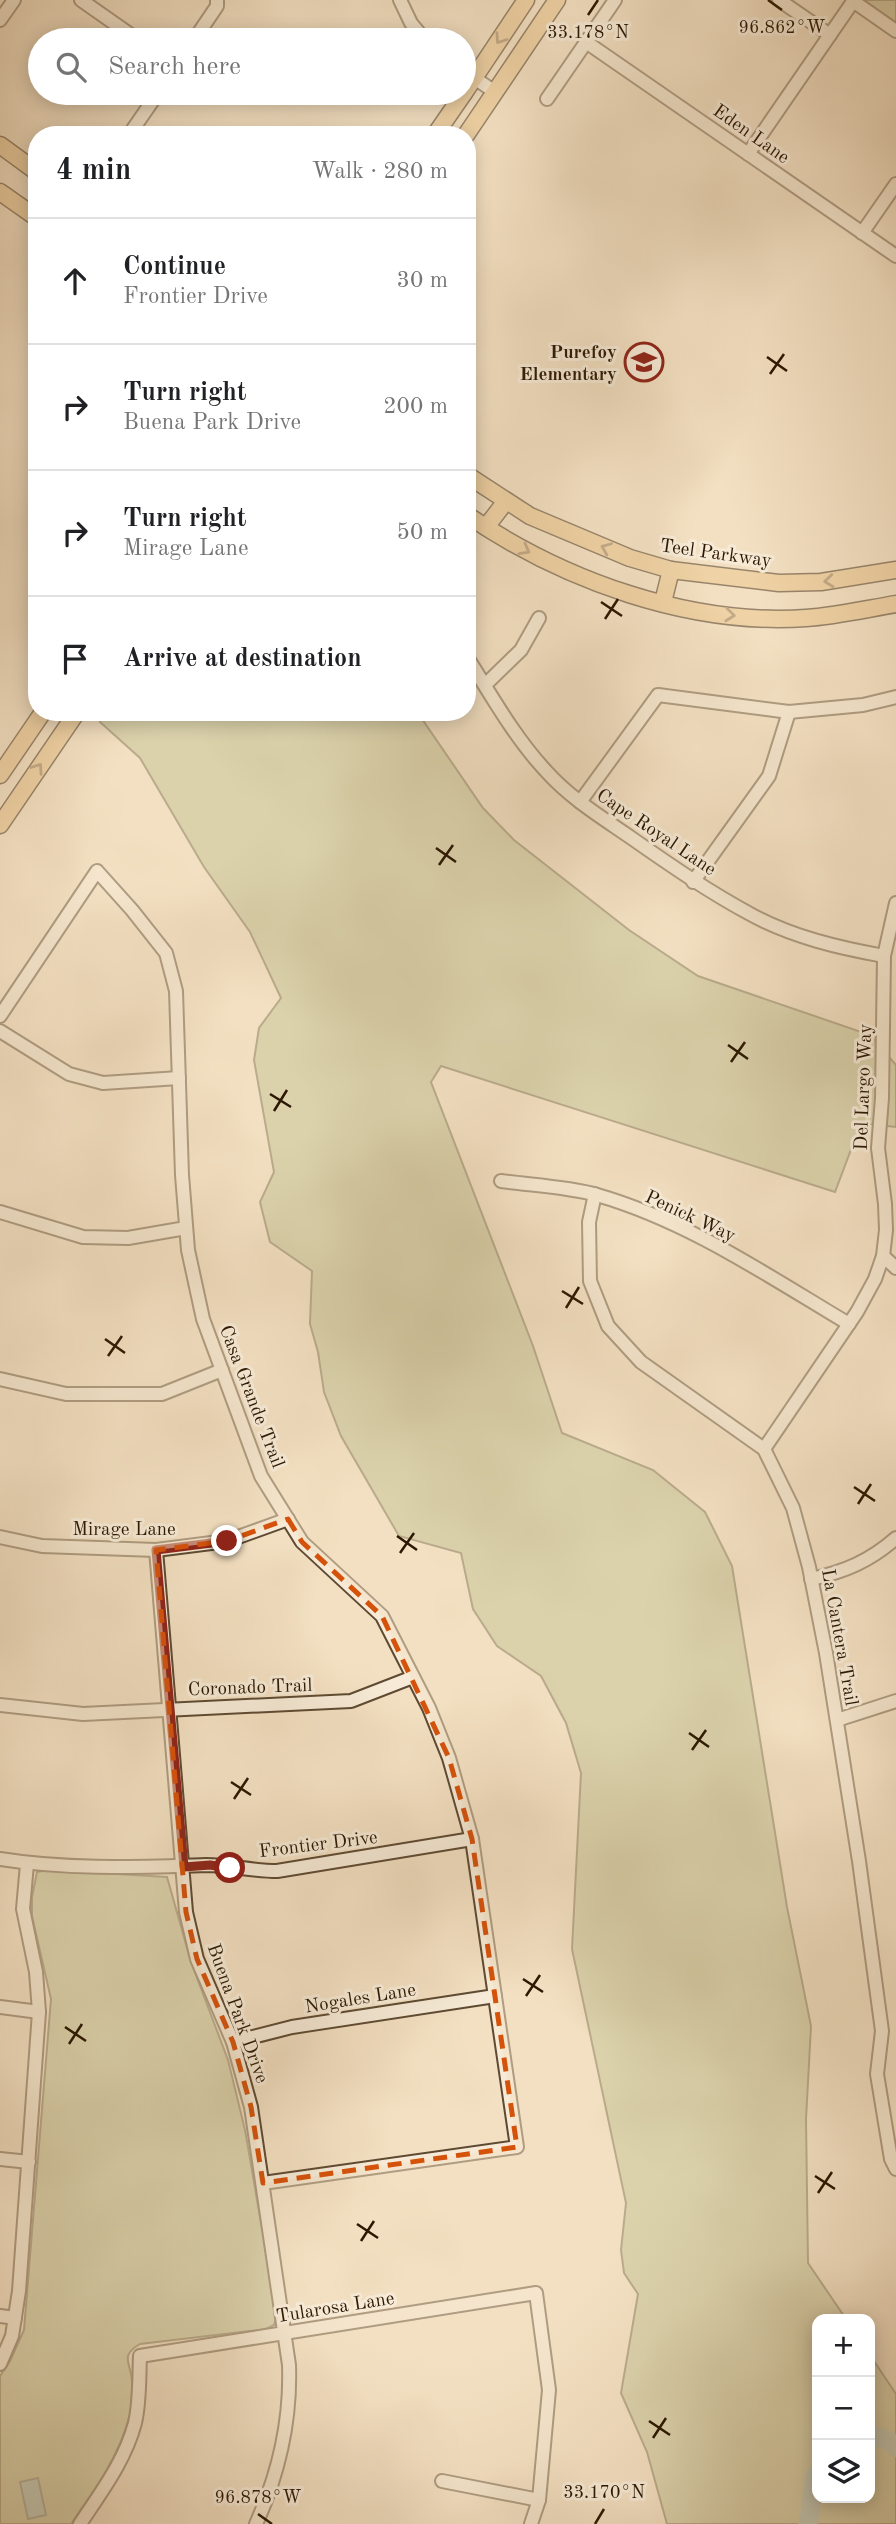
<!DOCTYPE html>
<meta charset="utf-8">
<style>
:root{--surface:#fff;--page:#f2f2f2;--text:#202124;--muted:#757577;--line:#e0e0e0}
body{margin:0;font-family:"Old Standard TT",serif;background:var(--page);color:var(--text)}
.controls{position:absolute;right:21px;bottom:21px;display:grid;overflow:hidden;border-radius:14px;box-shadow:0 4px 18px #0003}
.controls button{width:63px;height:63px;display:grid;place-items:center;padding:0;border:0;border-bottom:2px solid var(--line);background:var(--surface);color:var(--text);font:35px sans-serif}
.stop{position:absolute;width:21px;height:21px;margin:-16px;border:5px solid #8f2418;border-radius:50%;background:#fff}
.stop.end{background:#8f2418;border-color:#fff;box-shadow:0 2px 7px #0008}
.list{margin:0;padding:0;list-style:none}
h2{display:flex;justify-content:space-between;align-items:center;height:91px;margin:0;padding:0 28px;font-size:30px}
h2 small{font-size:23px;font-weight:400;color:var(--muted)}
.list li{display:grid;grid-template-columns:46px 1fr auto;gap:21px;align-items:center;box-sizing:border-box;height:126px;padding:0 28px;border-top:2px solid var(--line)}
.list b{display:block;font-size:26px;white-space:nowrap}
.list p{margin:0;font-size:23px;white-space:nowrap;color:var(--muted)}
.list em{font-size:23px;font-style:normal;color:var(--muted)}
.icon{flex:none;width:38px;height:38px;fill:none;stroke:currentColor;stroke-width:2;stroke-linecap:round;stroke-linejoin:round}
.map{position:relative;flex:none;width:896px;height:2524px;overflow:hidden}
.search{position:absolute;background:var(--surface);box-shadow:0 4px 18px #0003;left:28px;top:28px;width:448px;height:77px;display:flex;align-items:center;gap:18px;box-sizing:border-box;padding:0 24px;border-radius:38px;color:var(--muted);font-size:26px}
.panel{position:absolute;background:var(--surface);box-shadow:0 4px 18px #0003;left:28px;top:126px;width:448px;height:595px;border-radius:28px}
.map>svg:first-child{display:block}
</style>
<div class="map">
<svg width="896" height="2524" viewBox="0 0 896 2524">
<rect width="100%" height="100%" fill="#f3e0c2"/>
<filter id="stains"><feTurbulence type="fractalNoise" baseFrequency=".00286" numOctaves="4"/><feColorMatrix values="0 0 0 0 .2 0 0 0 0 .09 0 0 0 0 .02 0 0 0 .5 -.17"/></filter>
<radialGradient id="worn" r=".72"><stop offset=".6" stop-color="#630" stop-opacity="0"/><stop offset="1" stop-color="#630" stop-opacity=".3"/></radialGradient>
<g fill="#bfc190" stroke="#766c49" stroke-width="2">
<path d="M 862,0 L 896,0 L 896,25 L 861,2 Z"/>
<path d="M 104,712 L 414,712 L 422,719 L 483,808 L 514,840 L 629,930 L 698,976 L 870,1035 L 896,1065 L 896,1127 L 861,1123 L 835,1192 L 441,1066 L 431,1082 L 533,1346 L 562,1433 L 653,1470 L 705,1512 L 732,1566 L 787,1907 L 811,2026 L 806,2119 L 808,2263 L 846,2319 L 817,2319 L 817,2498 L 870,2498 L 870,2355 L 896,2394 L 896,2524 L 667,2524 L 647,2452 L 621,2393 L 638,2294 L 624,2273 L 621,2250 L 626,2203 L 572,1949 L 581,1773 L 566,1723 L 541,1676 L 497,1646 L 473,1609 L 461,1553 L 399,1536 L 341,1436 L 324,1392 L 318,1352 L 310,1324 L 312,1271 L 270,1242 L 260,1202 L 274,1172 L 254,1060 L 259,1028 L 281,998 L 250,932 L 204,867 L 140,758 L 100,722 Z"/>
<path d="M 48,1870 L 167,1877 L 191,1962 L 228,2060 L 245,2130 L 277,2316 L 274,2325 L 266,2329 L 140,2344 C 119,2356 131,2363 132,2381 C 133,2391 132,2404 130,2414 C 120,2455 95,2490 71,2524 L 0,2524 L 0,2376 L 10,2361 L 24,2330 L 51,1999 L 32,1916 L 32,1897 L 37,1872 Z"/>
</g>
<path fill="#9bbdb5" stroke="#6f7b6d" stroke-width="2" d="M 38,2478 L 46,2515 L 28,2519 L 20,2482 Z"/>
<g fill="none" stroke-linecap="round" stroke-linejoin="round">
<g stroke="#9bbdb5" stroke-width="19">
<path d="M 870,2439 L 876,2436 L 891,2442 L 896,2448"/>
<path d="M 808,2524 L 815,2476 L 817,2474"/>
</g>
<defs>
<g id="minor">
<path d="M 81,0 L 138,40"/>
<path d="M 400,0 L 411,23 L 425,40"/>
<path d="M 779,0 L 830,35"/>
<path d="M 853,1 L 896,31"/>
<path d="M 0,20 L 14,0"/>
<path d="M 194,40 L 217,6 L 217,0"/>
<path d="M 586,42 L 896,256"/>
<path d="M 464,71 L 495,92"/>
<path d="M 547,99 L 615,0"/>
<path d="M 129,135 L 158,93"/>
<path d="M 748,154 L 854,0"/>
<path d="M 862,233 L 896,184"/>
<path d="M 467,657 C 491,695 515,738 546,771 C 570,798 601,817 630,837 C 670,865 709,892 752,915 C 792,937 840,948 884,956"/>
<path d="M 485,685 L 521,650 L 539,618"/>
<path d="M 580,802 L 658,695 L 789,712 L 863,705 L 896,697"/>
<path d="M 693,882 L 769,776 L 789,712"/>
<path d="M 0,1016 L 97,871 L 132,910 L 166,953 L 176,991 L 182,1175 L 188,1250 L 203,1319 L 261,1476 L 302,1542 L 382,1616 L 429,1708 L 449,1758 L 472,1839 L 517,2147 L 263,2183"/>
<path d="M 0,1031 L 69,1074 L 103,1083 L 179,1078"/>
<path d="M 501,1181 C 530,1185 570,1187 597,1195 C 688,1221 768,1276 849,1324"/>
<path d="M 595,1194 L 589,1222 L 590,1281 L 608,1326 L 641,1362 L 764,1449 L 793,1508 L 809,1567 L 826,1653 L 859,1861 L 882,2031 L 877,2074 L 891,2159 L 896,2169"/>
<path d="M 0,1212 L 83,1237 L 128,1238 L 186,1228"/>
<path d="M 883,1256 L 896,1268"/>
<path d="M 0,1379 L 66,1394 L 162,1394 L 222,1370"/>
<path d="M 764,1449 L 857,1312 L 875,1279 L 883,1256 L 886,1230 L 885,1204 L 878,1148 L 882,1098 L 884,956 L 896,903"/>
<path d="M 0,1537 L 42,1546 L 156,1550 L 227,1541 L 288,1519"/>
<path d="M 156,1550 L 186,1912 L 197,1959 L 233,2042 L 251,2107 L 289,2365 C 291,2421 279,2473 256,2524"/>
<path d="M 811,1579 C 844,1572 870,1561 896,1538"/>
<path d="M 0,1705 L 83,1714 L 351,1701 L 413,1677"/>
<path d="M 837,1720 L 896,1701"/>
<path d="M 0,1859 C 68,1870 138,1867 206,1865 C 230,1865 253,1871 277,1871 L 472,1839"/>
<path d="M 0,2007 L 39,2012"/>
<path d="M 233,2042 L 292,2027 L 495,1996"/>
<path d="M 0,2159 L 29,2162"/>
<path d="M 0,2316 L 15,2318"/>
<path d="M 0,2364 L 12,2336 L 19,2291 L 39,2012 L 36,1972 L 23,1909 L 27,1864"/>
<path d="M 442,2481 L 539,2500"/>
<path d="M 80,2524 C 101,2492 125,2461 135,2423 C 140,2402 139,2378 140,2356 L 536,2293 L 549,2390 L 539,2500 L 531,2524"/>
</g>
<g id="major">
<path d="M 464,93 L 526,0"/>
<path d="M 435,135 L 464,93"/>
<path d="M 466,135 L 557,0"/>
<path d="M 0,145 L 37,172"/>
<path d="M 0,192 L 37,218"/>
<path d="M 467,475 L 530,516 L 630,558 L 671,570 L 779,583 L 821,582 L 896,570"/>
<path d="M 467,515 C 563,580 688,626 806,618 C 836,616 866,609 896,604"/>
<path d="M 486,527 L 506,501"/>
<path d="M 663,602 L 671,570"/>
<path d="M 0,775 L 43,712"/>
<path d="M 0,825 L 77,712"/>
</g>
</defs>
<use href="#minor" stroke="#5e4a32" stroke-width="16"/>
<use href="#major" stroke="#2c1802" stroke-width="19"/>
<use href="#minor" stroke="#f7ebd7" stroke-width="12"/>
<use href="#major" stroke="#eac081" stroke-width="16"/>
</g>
<defs><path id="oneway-chevron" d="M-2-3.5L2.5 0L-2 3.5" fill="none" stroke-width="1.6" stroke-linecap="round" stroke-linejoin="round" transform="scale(1.75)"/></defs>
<g stroke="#8b6c42">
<use href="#oneway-chevron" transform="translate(500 39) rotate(124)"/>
<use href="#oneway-chevron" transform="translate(606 548) rotate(-157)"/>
<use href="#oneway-chevron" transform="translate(525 550) rotate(29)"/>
<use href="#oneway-chevron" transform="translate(829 581) rotate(174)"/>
<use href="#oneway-chevron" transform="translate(730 615) rotate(6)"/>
<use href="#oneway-chevron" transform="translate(38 768) rotate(-56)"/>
</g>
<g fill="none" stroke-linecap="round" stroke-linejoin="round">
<path stroke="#8f2418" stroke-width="9" d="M 227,1541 L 156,1550 L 184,1867 L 210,1865 L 230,1868"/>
</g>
<path d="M0 0H896V2524H0ZM 288,1519 L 302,1542 L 382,1616 L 449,1758 L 472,1839 L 517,2147 L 263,2183 L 251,2107 L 233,2042 L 197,1959 L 186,1912 L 156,1550 L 227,1541 Z" fill="#f3e0c2" fill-opacity=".55" fill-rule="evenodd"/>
<path fill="none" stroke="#d5520b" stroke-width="5" stroke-dasharray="14 9" stroke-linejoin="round" d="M 288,1519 L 302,1542 L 382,1616 L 449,1758 L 472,1839 L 517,2147 L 263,2183 L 251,2107 L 233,2042 L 197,1959 L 186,1912 L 156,1550 L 227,1541 Z"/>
<path fill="none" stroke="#2c1802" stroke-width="2.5" d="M 768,0 L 782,10M 588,15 L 598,0M 767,357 L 787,371M 770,374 L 784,354M 601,602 L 622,616M 605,619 L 618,599M 436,848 L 456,862M 439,865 L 453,845M 728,1045 L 748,1059M 731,1062 L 745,1042M 270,1094 L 291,1107M 274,1111 L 287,1090M 562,1291 L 583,1304M 566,1308 L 579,1287M 105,1339 L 125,1353M 108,1356 L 122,1336M 854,1487 L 875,1501M 858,1504 L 871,1484M 397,1536 L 417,1550M 400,1553 L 414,1533M 689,1733 L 709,1747M 692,1750 L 706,1730M 231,1782 L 251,1795M 234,1799 L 248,1778M 523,1979 L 543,1992M 526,1996 L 540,1975M 65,2027 L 86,2041M 69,2044 L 82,2024M 815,2176 L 835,2189M 818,2193 L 832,2172M 357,2224 L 378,2238M 361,2241 L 374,2221M 649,2421 L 670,2435M 653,2438 L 666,2418M 258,2514 L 272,2524M 595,2524 L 604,2509"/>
<defs>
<symbol id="school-ring" viewBox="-11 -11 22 22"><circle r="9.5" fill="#f7ebd7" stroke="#8f2418" stroke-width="1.5"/><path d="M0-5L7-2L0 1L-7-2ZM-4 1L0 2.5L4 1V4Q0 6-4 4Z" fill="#8f2418"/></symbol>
</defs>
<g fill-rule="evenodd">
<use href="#school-ring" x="622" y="340" width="44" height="44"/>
</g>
<g text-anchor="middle" stroke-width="6" stroke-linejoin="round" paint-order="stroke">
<g font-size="19" fill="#2c1802" stroke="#f7ebd7">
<text transform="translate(752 133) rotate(35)" y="7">Eden Lane</text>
<text transform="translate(716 552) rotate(8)" y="7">Teel Parkway</text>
<text transform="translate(657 831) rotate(34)" y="7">Cape Royal Lane</text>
<text transform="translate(862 1087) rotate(-88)" y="7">Del Largo Way</text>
<text transform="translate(691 1215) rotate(25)" y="7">Penick Way</text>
<text transform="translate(253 1396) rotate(69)" y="7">Casa Grande Trail</text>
<text x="124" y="1535">Mirage Lane</text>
<text transform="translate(841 1637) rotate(80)" y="7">La Cantera Trail</text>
<text transform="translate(250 1686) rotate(-2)" y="7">Coronado Trail</text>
<text transform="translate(318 1843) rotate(-7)" y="7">Frontier Drive</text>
<text transform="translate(360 1997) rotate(-9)" y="7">Nogales Lane</text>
<text transform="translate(239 2013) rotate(70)" y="7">Buena Park Drive</text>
<text transform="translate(335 2306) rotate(-9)" y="7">Tularosa Lane</text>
</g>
<g font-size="19" font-weight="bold" fill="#2c1802" stroke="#f7ebd7" text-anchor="end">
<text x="617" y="358">Purefoy<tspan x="617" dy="22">Elementary</tspan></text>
</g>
</g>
<g font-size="18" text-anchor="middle" fill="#2c1802" stroke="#f7ebd7" stroke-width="6" stroke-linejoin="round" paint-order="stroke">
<text x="782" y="33">96.862°W</text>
<text x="588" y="38">33.178°N</text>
<text x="604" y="2498">33.170°N</text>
<text x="258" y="2503">96.878°W</text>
</g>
<rect width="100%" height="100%" filter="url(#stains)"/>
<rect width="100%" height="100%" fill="url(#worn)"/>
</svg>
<div class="controls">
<button>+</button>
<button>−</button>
<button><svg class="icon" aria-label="layers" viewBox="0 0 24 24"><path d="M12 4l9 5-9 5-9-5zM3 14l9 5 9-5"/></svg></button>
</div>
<div class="stop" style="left:230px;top:1868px"></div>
<div class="stop end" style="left:227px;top:1541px"></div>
<div class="search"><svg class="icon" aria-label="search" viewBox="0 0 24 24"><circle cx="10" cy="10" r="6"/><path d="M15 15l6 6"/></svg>Search here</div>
<section class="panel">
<h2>4 min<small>Walk · 280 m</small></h2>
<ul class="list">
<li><svg class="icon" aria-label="ahead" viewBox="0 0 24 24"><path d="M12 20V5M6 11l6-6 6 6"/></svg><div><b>Continue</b><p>Frontier Drive</p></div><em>30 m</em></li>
<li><svg class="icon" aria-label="right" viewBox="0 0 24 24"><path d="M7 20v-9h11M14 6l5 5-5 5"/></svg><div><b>Turn right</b><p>Buena Park Drive</p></div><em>200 m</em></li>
<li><svg class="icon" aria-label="right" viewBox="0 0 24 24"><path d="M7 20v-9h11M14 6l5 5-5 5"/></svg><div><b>Turn right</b><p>Mirage Lane</p></div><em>50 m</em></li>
<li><svg class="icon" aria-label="arrive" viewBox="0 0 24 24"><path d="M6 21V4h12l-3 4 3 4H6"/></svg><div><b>Arrive at destination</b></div></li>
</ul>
</section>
</div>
